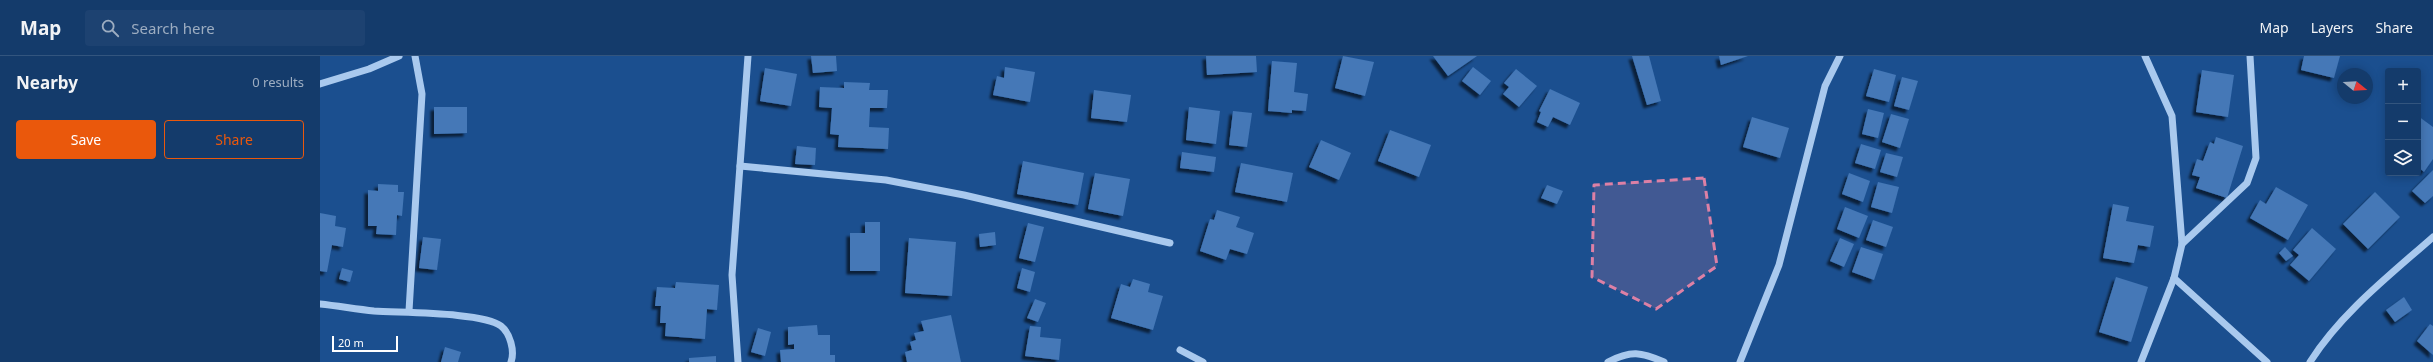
<!DOCTYPE html>
<meta charset="utf-8">
<style>
:root{--surface:#143b6b;--page:#1d4271;--text:#f1f3f6;--muted:#9dadc1;--line:#33557e;--accent:#ea580c}
body{margin:0;font-family:"Noto Sans",sans-serif;background:var(--page);color:var(--text)}
.controls{position:absolute;right:12px;top:12px;display:grid;overflow:hidden;border-radius:4px;box-shadow:0 2px 10px #0003}
.controls button{width:36px;height:36px;display:grid;place-items:center;padding:0;border:0;border-bottom:1px solid var(--line);background:var(--surface);color:var(--text);font:20px sans-serif}
.compass{position:absolute;left:2017px;top:12px;width:36px;height:36px;border-radius:50%;background:var(--surface);box-shadow:0 2px 10px #0003;rotate:108deg}
.scale{position:absolute;left:12px;bottom:10px;width:66px;box-sizing:border-box;padding-left:4px;border:2px solid #fff;border-top:0;font-size:11px;line-height:14px;white-space:nowrap;color:#fff;-webkit-text-stroke:3px #1b4f8f;paint-order:stroke}
.list{margin:0;padding:0;list-style:none}
h2{display:flex;justify-content:space-between;align-items:center;height:52px;margin:0;padding:0 16px;font-size:17px}
h2 small{font-size:13px;font-weight:400;color:var(--muted)}
.actions{display:flex;gap:8px;padding:12px 16px}
.actions a{flex:1;padding:9px 0;border:1px solid var(--accent);border-radius:4px;text-align:center;font-size:14px;color:var(--accent)}
.actions .main{background:var(--accent);color:#fff}
.icon{flex:none;width:22px;height:22px;fill:none;stroke:currentColor;stroke-width:2;stroke-linecap:round;stroke-linejoin:round}
.map{position:relative;flex:none;width:2113px;height:306px;overflow:hidden}
header{display:flex;align-items:center;gap:24px;box-sizing:border-box;height:56px;padding:0 20px;background:var(--surface);border-bottom:1px solid var(--line)}
header strong{font-size:19px}
nav{display:flex;gap:22px;margin-inline-start:auto;font-size:14px}
.search{width:280px;height:36px;background:var(--page);display:flex;align-items:center;gap:10px;box-sizing:border-box;padding:0 14px;border-radius:4px;color:var(--muted);font-size:15px}
main{display:flex}
aside{flex:1;background:var(--surface)}
.map>svg:first-child{display:block}
</style>
<header>
<strong>Map</strong>
<div class="search"><svg class="icon" aria-label="search" viewBox="0 0 24 24"><circle cx="10" cy="10" r="6"/><path d="M15 15l6 6"/></svg>Search here</div>
<nav><a>Map</a><a>Layers</a><a>Share</a></nav>
</header>
<main>
<aside>
<h2>Nearby<small>0 results</small></h2>
<ul class="list">
</ul>
<div class="actions"><a class="main">Save</a><a>Share</a></div>
</aside>
<div class="map">
<svg width="2113" height="306" viewBox="0 0 2113 306">
<defs>
<filter id="shadow"><feDropShadow dx="-3.5" dy="3.5" stdDeviation="1" flood-color="#0009"/></filter>
</defs>
<rect width="100%" height="100%" fill="#1b4f8f"/>
<g fill="#4478b7" filter="url(#shadow)">
<path d="M 491,0 L 516,0 L 517,15 L 493,17 Z"/>
<path d="M 886,0 L 936,0 L 937,16 L 887,19 Z"/>
<path d="M 1023,0 L 1054,6 L 1045,40 L 1015,32 Z"/>
<path d="M 1113,0 L 1157,0 L 1128,20 Z"/>
<path d="M 1312,0 L 1329,0 L 1341,45 L 1327,49 Z"/>
<path d="M 1399,0 L 1428,0 L 1401,9 Z"/>
<path d="M 1984,0 L 2020,0 L 2014,22 L 1981,14 Z"/>
<path d="M 952,5 L 977,7 L 974,36 L 988,38 L 986,55 L 972,54 L 972,57 L 948,55 Z"/>
<path d="M 685,11 L 715,16 L 710,46 L 673,39 L 677,20 L 684,22 Z"/>
<path d="M 1153,11 L 1171,25 L 1160,39 L 1142,25 Z"/>
<path d="M 445,12 L 477,18 L 471,50 L 440,45 Z"/>
<path d="M 1196,13 L 1217,30 L 1199,51 L 1183,38 L 1189,31 L 1184,27 Z"/>
<path d="M 1554,13 L 1576,19 L 1569,46 L 1546,40 Z"/>
<path d="M 1882,14 L 1914,19 L 1908,61 L 1876,56 Z"/>
<path d="M 1582,21 L 1598,25 L 1589,54 L 1574,50 Z"/>
<path d="M 524,26 L 550,27 L 549,34 L 568,34 L 567,52 L 550,52 L 549,71 L 569,72 L 568,93 L 518,91 L 519,79 L 510,78 L 512,52 L 499,51 L 500,31 L 524,32 Z"/>
<path d="M 1230,33 L 1260,47 L 1250,69 L 1233,61 L 1228,71 L 1217,66 L 1221,56 L 1219,55 Z"/>
<path d="M 774,34 L 811,39 L 807,66 L 771,62 Z"/>
<path d="M 114,51 L 147,51 L 147,77 L 114,78 Z"/>
<path d="M 869,51 L 900,55 L 896,88 L 866,84 Z"/>
<path d="M 1548,53 L 1564,57 L 1558,82 L 1542,78 Z"/>
<path d="M 913,55 L 932,57 L 927,91 L 909,89 Z"/>
<path d="M 1571,58 L 1589,63 L 1580,92 L 1562,86 Z"/>
<path d="M 2098,60 L 2113,71 L 2113,103 L 2104,116 L 2098,111 Z"/>
<path d="M 1432,61 L 1469,72 L 1460,102 L 1423,91 Z"/>
<path d="M 1070,74 L 1111,89 L 1099,121 L 1058,105 Z"/>
<path d="M 1896,81 L 1923,90 L 1907,142 L 1876,132 L 1880,121 L 1872,119 L 1877,103 L 1883,105 L 1890,86 L 1894,88 Z"/>
<path d="M 1001,84 L 1031,97 L 1019,124 L 989,111 Z"/>
<path d="M 1541,88 L 1561,94 L 1555,113 L 1535,107 Z"/>
<path d="M 477,90 L 496,92 L 495,109 L 475,108 Z"/>
<path d="M 862,96 L 896,101 L 894,116 L 860,112 Z"/>
<path d="M 1566,97 L 1583,101 L 1577,121 L 1560,116 Z"/>
<path d="M 703,105 L 764,117 L 758,149 L 697,138 Z"/>
<path d="M 921,107 L 973,117 L 967,146 L 915,136 Z"/>
<path d="M 2113,114 L 2113,140 L 2105,147 L 2092,135 Z"/>
<path d="M 775,117 L 810,123 L 803,160 L 768,153 Z"/>
<path d="M 1529,117 L 1550,125 L 1543,146 L 1522,138 Z"/>
<path d="M 1558,126 L 1579,131 L 1572,157 L 1551,151 Z"/>
<path d="M 58,128 L 78,129 L 78,136 L 84,136 L 82,160 L 77,159 L 76,179 L 56,178 L 57,170 L 48,170 L 48,134 L 58,135 Z"/>
<path d="M 1227,129 L 1243,135 L 1237,148 L 1221,142 Z"/>
<path d="M 1956,131 L 1988,149 L 1968,184 L 1930,162 L 1940,144 L 1946,148 Z"/>
<path d="M 2055,136 L 2080,161 L 2048,193 L 2023,168 Z"/>
<path d="M 1793,148 L 1809,151 L 1806,165 L 1834,170 L 1830,191 L 1818,189 L 1814,207 L 1783,202 Z"/>
<path d="M 1525,151 L 1548,160 L 1539,182 L 1517,173 Z"/>
<path d="M 897,154 L 920,161 L 916,171 L 934,177 L 927,198 L 910,193 L 906,204 L 880,195 L 890,163 L 894,164 Z"/>
<path d="M 0,157 L 16,160 L 15,170 L 26,172 L 23,191 L 12,189 L 7,216 L 0,215 Z"/>
<path d="M 1553,164 L 1573,171 L 1566,191 L 1546,184 Z"/>
<path d="M 545,166 L 560,166 L 560,215 L 530,215 L 530,177 L 545,177 Z"/>
<path d="M 708,167 L 724,171 L 715,206 L 699,202 Z"/>
<path d="M 1992,172 L 2016,193 L 1989,225 L 1970,209 L 1979,199 L 1973,194 Z"/>
<path d="M 675,176 L 676,189 L 660,191 L 659,178 Z"/>
<path d="M 103,181 L 121,183 L 117,214 L 99,212 Z"/>
<path d="M 589,182 L 636,186 L 632,240 L 585,237 Z"/>
<path d="M 1520,182 L 1534,188 L 1524,211 L 1510,205 Z"/>
<path d="M 1541,191 L 1563,198 L 1554,224 L 1532,216 Z"/>
<path d="M 1965,191 L 1973,200 L 1966,205 L 1959,197 Z"/>
<path d="M 22,212 L 33,215 L 30,226 L 19,223 Z"/>
<path d="M 702,212 L 715,216 L 710,236 L 697,232 Z"/>
<path d="M 1796,221 L 1828,231 L 1811,286 L 1779,276 Z"/>
<path d="M 813,223 L 830,228 L 828,236 L 843,240 L 833,274 L 791,262 L 801,228 L 810,231 Z"/>
<path d="M 356,226 L 399,229 L 397,254 L 387,253 L 385,283 L 345,280 L 346,267 L 340,267 L 341,250 L 335,250 L 337,231 L 355,232 Z"/>
<path d="M 2084,241 L 2092,254 L 2075,266 L 2066,254 Z"/>
<path d="M 715,243 L 726,247 L 718,266 L 707,262 Z"/>
<path d="M 631,259 L 641,306 L 587,306 L 585,296 L 592,294 L 590,286 L 596,284 L 594,277 L 604,275 L 601,265 Z"/>
<path d="M 2110,268 L 2113,270 L 2113,299 L 2097,285 Z"/>
<path d="M 497,269 L 498,279 L 510,279 L 510,299 L 515,299 L 515,306 L 461,306 L 460,294 L 474,293 L 474,288 L 468,289 L 468,271 Z"/>
<path d="M 710,270 L 721,271 L 720,281 L 741,283 L 739,304 L 705,300 Z"/>
<path d="M 438,272 L 451,276 L 445,300 L 431,296 Z"/>
<path d="M 125,291 L 141,296 L 138,306 L 121,306 Z"/>
<path d="M 396,300 L 396,306 L 369,306 L 369,302 Z"/>
</g>
<g fill="none" stroke-linecap="round" stroke-linejoin="round">
<g stroke="#a9c9ee" stroke-width="7">
<path d="M 0,28 L 49,13 L 79,0"/>
<path d="M 420,110 L 566,124 L 644,139 L 850,187"/>
<path d="M 1862,188 L 1927,127 L 1936,102 L 1930,0"/>
<path d="M 1854,222 L 1947,306"/>
<path d="M 0,248 C 18,250 36,253 54,255 C 80,257 163,256 181,270 C 190,277 195,295 191,306"/>
<path d="M 89,255 L 102,38 L 95,0"/>
<path d="M 860,294 L 883,306"/>
<path d="M 418,306 L 412,219 L 428,0"/>
<path d="M 1288,306 C 1311,294 1321,296 1344,306"/>
<path d="M 1420,306 L 1459,209 L 1505,30 L 1520,0"/>
<path d="M 1821,306 L 1854,222 L 1862,188 L 1852,60 L 1825,0"/>
<path d="M 1990,306 C 2021,257 2070,219 2113,181"/>
</g>
</g>
<path fill="#dd80a5" fill-opacity="0.2" stroke="#dd80a5" stroke-width="3" stroke-dasharray="8 5" stroke-linejoin="round" d="M 1384,122 L 1397,210 L 1336,253 L 1272,221 L 1274,129 Z"/>
</svg>
<div class="controls">
<button>+</button>
<button>−</button>
<button><svg class="icon" aria-label="layers" viewBox="0 0 24 24"><path d="M12 4l9 5-9 5-9-5zM3 14l9 5 9-5"/></svg></button>
</div>
<svg class="compass" viewBox="-18 -18 36 36"><path d="M0-13l5 13h-10z" fill="#e53935"/><path d="M0 13l5-13h-10z" fill="#9dadc1"/></svg>
<div class="scale">20 m</div>
</div>
</main>
